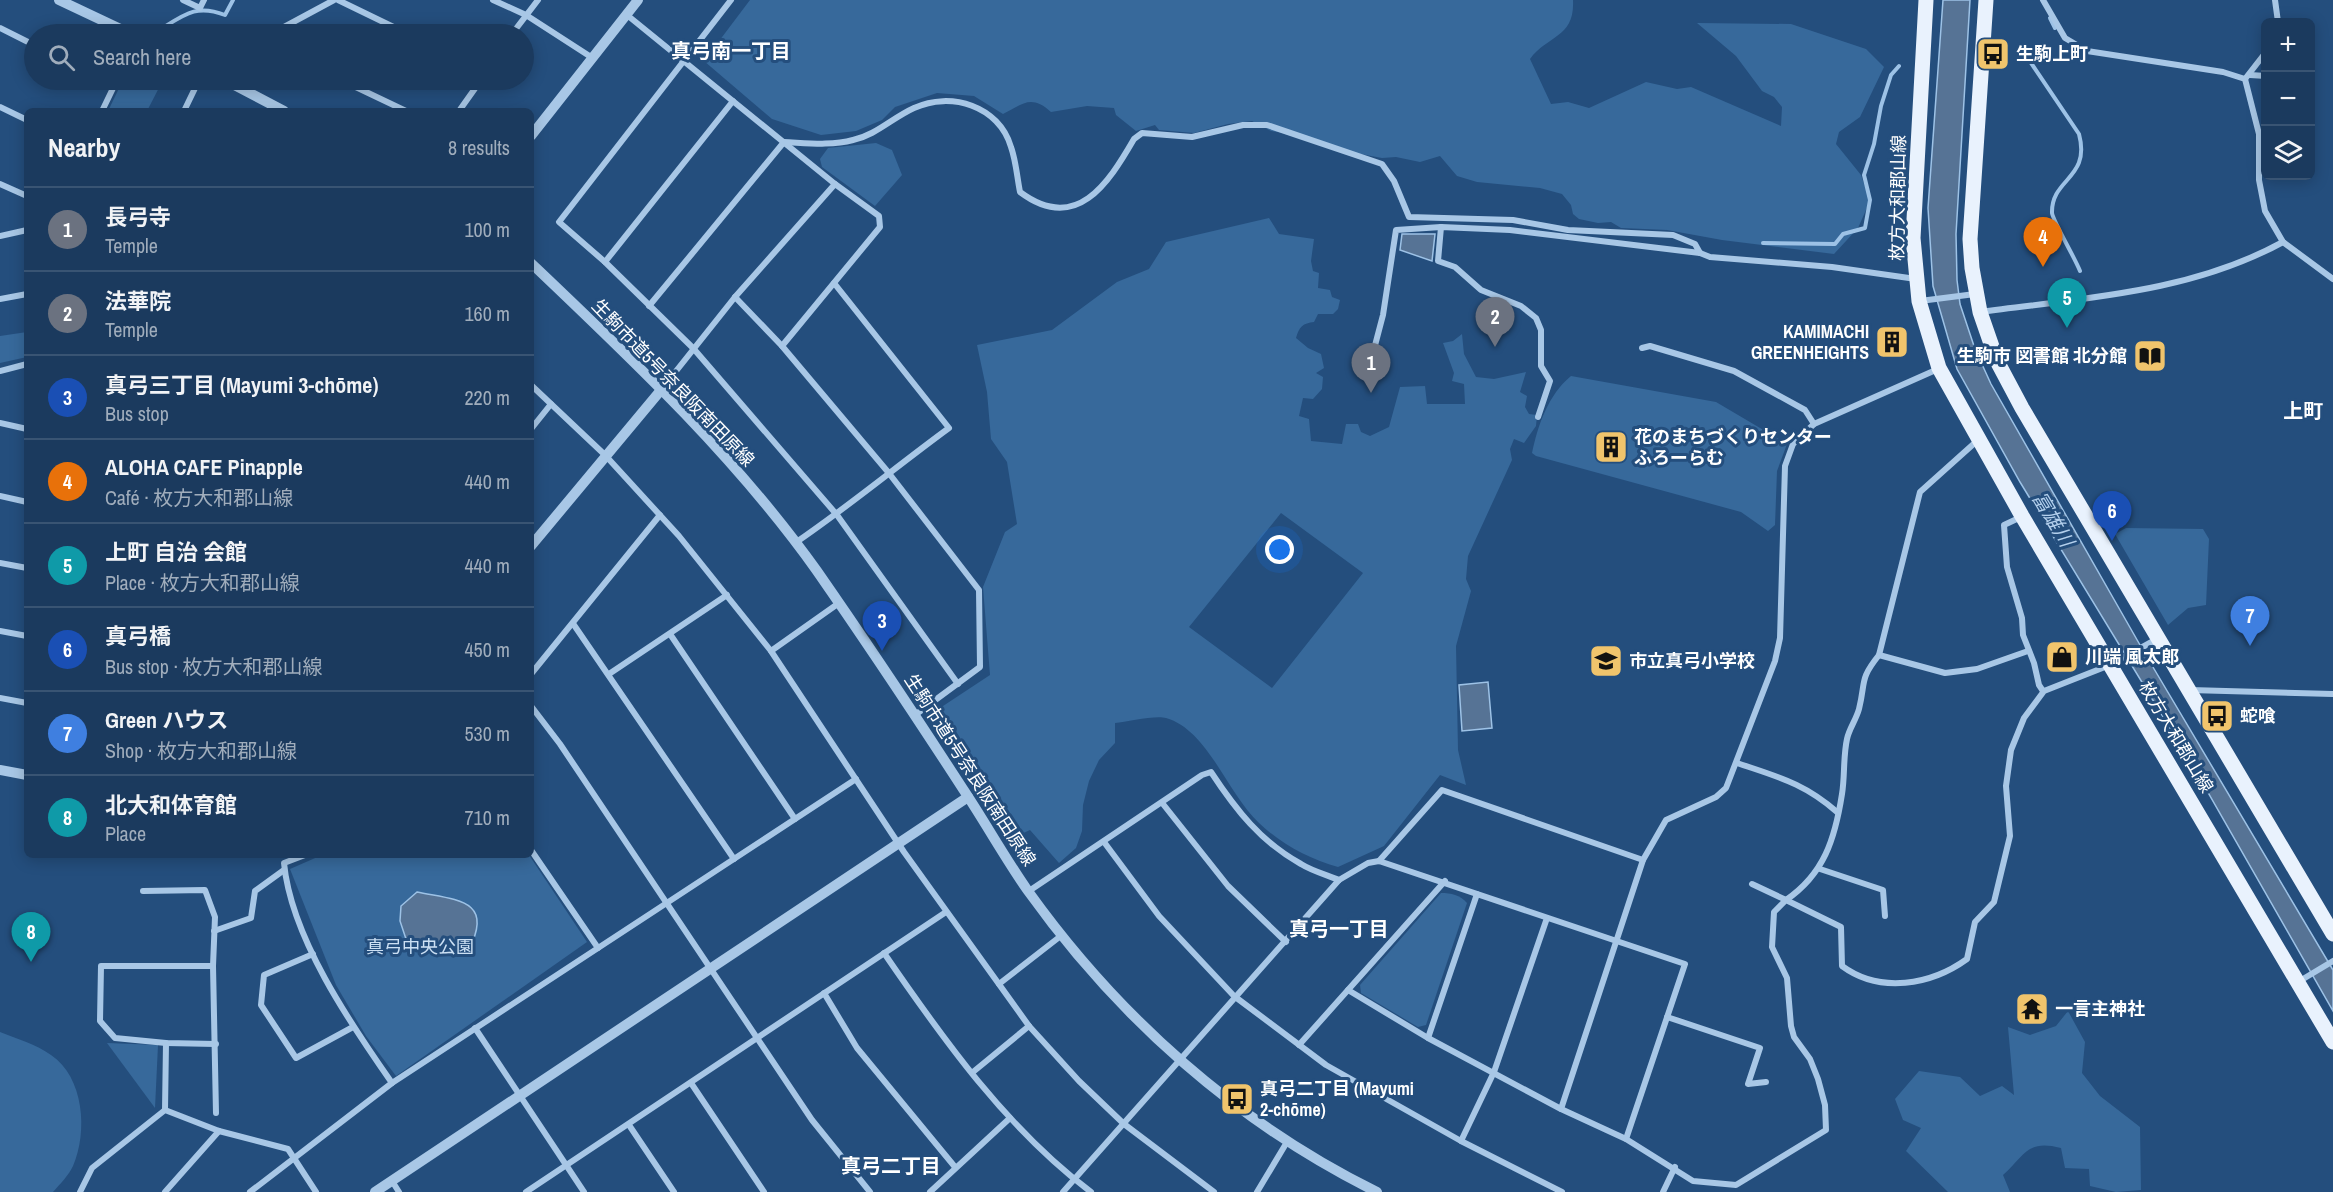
<!DOCTYPE html>
<meta charset="utf-8">
<style>
:root{--surface:#1b3a5e;--page:#284567;--text:#f1f3f6;--muted:#a0adbc;--line:#395473;--accent:#f0c46c}
body{margin:0;font-family:"Archivo Narrow","Noto Sans JP",sans-serif;background:var(--page);color:var(--text)}
.controls{position:absolute;right:18px;top:18px;display:grid;overflow:hidden;border-radius:9px;box-shadow:0 3px 15px #0003}
.controls button{width:54px;height:54px;display:grid;place-items:center;padding:0;border:0;border-bottom:2px solid var(--line);background:var(--surface);color:var(--text);font:30px sans-serif}
.you{position:absolute;left:1280px;top:550px;width:21px;height:21px;margin:-15px;border:4px solid #fff;border-radius:50%;background:#1a73e8;box-shadow:0 0 0 9px #1a73e833}
.badge{display:grid;place-items:center;width:39px;height:39px;border-radius:50%;background:var(--accent);color:#fff;font-size:20px;font-weight:700}
.pin{position:absolute;translate:-50% -50px;filter:drop-shadow(0 2px 3px #0008)}
.pin::after{content:'';position:absolute;top:32px;width:21px;height:18px;background:inherit;clip-path:polygon(0 0,100% 0,50% 100%)}
.list{margin:0;padding:0;list-style:none}
h2{display:flex;justify-content:space-between;align-items:center;height:78px;margin:0;padding:0 24px;font-size:26px}
h2 small{font-size:20px;font-weight:400;color:var(--muted)}
.list li{display:grid;grid-template-columns:39px 1fr auto;gap:18px;align-items:center;box-sizing:border-box;height:84px;padding:0 24px;border-top:2px solid var(--line)}
.list b{display:block;font-size:22px;white-space:nowrap}
.list p{margin:0;font-size:20px;white-space:nowrap;color:var(--muted)}
.list em{font-size:20px;font-style:normal;color:var(--muted)}
.icon{flex:none;width:33px;height:33px;fill:none;stroke:currentColor;stroke-width:2;stroke-linecap:round;stroke-linejoin:round}
.map{position:relative;flex:none;width:2333px;height:1192px;overflow:hidden}
.search{position:absolute;background:var(--surface);box-shadow:0 3px 15px #0003;left:24px;top:24px;width:510px;height:66px;display:flex;align-items:center;gap:15px;box-sizing:border-box;padding:0 21px;border-radius:33px;color:var(--muted);font-size:22px}
.panel{position:absolute;background:var(--surface);box-shadow:0 3px 15px #0003;left:24px;top:108px;width:510px;height:750px;border-radius:9px}
.map>svg:first-child{display:block}
</style>
<div class="map">
<svg width="2333" height="1192" viewBox="0 0 2333 1192">
<rect width="100%" height="100%" fill="#244e7d"/>
<g fill="#37699b" fill-rule="evenodd">
<path d="M 750,0 L 1573,0 C 1575,38 1548,35 1530,59 L 1551,104 L 1568,102 L 1589,108 L 1646,82 L 1677,89 L 1691,87 L 1781,126 L 1782,107 L 1774,97 L 1762,91 L 1736,56 L 1697,23 L 1791,24 L 1866,49 L 1884,67 L 1860,117 L 1839,132 L 1836,144 L 1861,175 L 1870,201 L 1858,228 L 1834,254 L 1722,240 L 1667,230 L 1621,228 L 1611,222 L 1598,223 L 1579,219 L 1573,214 L 1571,205 L 1562,194 L 1540,188 L 1477,182 L 1457,176 L 1440,156 L 1420,162 L 1396,157 L 1382,158 L 1355,153 L 1310,137 L 1271,131 L 1252,121 L 1228,124 L 1194,133 L 1159,130 L 1155,125 L 1136,131 L 1116,115 L 1114,108 L 1087,106 L 1051,112 C 1031,94 1023,104 1003,114 L 974,96 L 937,93 L 895,107 L 882,120 L 856,131 L 821,135 L 772,119 L 704,61 Z"/>
<path d="M 123,80 L 163,80 L 147,111 L 108,111 Z"/>
<path d="M 876,143 L 892,150 L 902,175 L 875,206 L 822,167 L 820,159 L 828,148 Z"/>
<path d="M 1269,218 L 1279,234 L 1314,239 L 1311,261 L 1313,271 L 1319,273 L 1318,288 L 1330,290 L 1332,297 L 1340,300 L 1338,309 L 1333,314 L 1318,314 L 1314,322 C 1303,323 1299,327 1296,338 L 1308,348 L 1321,354 L 1324,368 L 1316,373 L 1323,377 L 1322,389 L 1313,399 L 1303,398 L 1299,416 L 1309,419 L 1311,441 L 1342,444 L 1346,424 L 1358,424 L 1361,432 L 1370,436 L 1389,427 L 1400,387 L 1425,386 L 1427,404 L 1465,404 L 1464,384 L 1452,381 L 1454,373 L 1443,343 L 1453,341 L 1462,334 L 1464,354 L 1476,377 L 1494,379 L 1526,372 L 1520,392 L 1527,396 L 1525,407 L 1529,414 L 1537,415 L 1536,426 L 1524,443 L 1514,439 L 1510,449 L 1512,460 L 1468,556 L 1466,579 L 1471,591 L 1456,646 L 1458,750 L 1466,785 L 1440,775 L 1384,846 L 1338,867 C 1309,859 1281,844 1259,823 C 1227,793 1208,730 1166,718 C 1155,715 1127,722 1115,723 L 1115,743 L 1099,760 L 1089,781 L 1083,805 L 1082,831 L 1076,848 L 1059,863 L 1030,830 L 1019,835 L 940,708 L 990,675 L 983,587 L 1005,532 L 1017,524 L 1007,462 L 991,439 L 987,392 L 977,345 L 1052,330 L 1117,282 L 1149,269 L 1166,242 ZM 1281,513 L 1363,573 L 1272,688 L 1189,627 Z"/>
<path d="M 27,332 L 27,357 L 0,363 L 0,336 Z"/>
<path d="M 1571,376 L 1716,402 L 1787,444 L 1777,471 L 1775,525 L 1768,531 L 1741,512 L 1536,456 L 1532,453 C 1538,425 1548,395 1571,376 Z"/>
<path d="M 2126,528 L 2203,529 L 2209,539 L 2206,605 L 2188,608 L 2168,625 L 2115,534 Z"/>
<path d="M 322,855 L 529,855 L 587,942 L 396,1076 L 366,1036 L 336,985 L 290,869 Z"/>
<path d="M 1441,893 C 1451,893 1460,895 1467,903 L 1426,1025 L 1418,1027 L 1361,993 L 1360,985 Z"/>
<path d="M 2068,1011 L 2085,1042 L 2082,1073 L 2100,1096 L 2140,1127 L 2141,1190 L 2116,1192 L 2090,1186 L 2089,1169 L 2065,1168 L 2061,1148 C 2027,1139 2025,1155 2003,1175 L 2010,1192 L 1948,1192 L 1906,1151 L 1921,1128 L 1903,1120 L 1895,1099 L 1919,1071 L 1960,1077 L 1980,1096 L 2002,1086 L 2014,1095 L 2008,1027 L 2030,1035 L 2056,1026 Z"/>
<path d="M 0,1032 C 17,1039 36,1044 51,1055 C 84,1077 88,1132 73,1166 C 69,1175 60,1184 53,1192 L 0,1192 Z"/>
<path d="M 107,1043 L 158,1045 L 155,1108 Z"/>
</g>
<g fill="#567395" stroke="#9dc2e6" stroke-width="1.5">
<path d="M 1943,0 L 1970,0 L 1956,234 L 1957,280 L 1960,304 L 1975,349 L 1991,384 L 2144,652 L 2333,970 L 2333,1011 L 2190,761 L 2020,482 L 1957,369 L 1933,286 L 1928,208 Z"/>
<path d="M 1402,234 L 1435,234 L 1432,261 L 1400,250 Z"/>
<path d="M 1488,682 L 1492,728 L 1462,731 L 1459,685 Z"/>
<path d="M 417,892 C 455,900 495,899 469,949 C 435,960 436,957 406,939 L 400,921 L 401,906 Z"/>
</g>
<g fill="none" stroke-linecap="round" stroke-linejoin="round">
<g stroke="#9dc2e6" stroke-width="4">
<path d="M 2050,18 L 2055,28"/>
<path d="M 161,29 C 185,14 197,4 225,15 L 233,0"/>
<path d="M 2023,51 L 2079,134 C 2091,179 2051,178 2052,213 C 2053,221 2075,258 2080,271"/>
<path d="M 1763,243 L 1835,244 L 1843,234 L 1865,228 L 1870,200 L 1864,175 L 1874,144 L 1881,106 L 1891,75 L 1899,66"/>
</g>
<g stroke="#a8c7e6" stroke-width="6">
<path d="M 183,0 L 200,8 L 204,0"/>
<path d="M 338,0 L 408,34"/>
<path d="M 493,0 L 526,15 L 591,57"/>
<path d="M 731,0 L 559,222 L 605,262 L 693,348 L 837,515 L 958,684"/>
<path d="M 2043,0 L 2065,38 L 2087,51 L 2223,72 L 2245,79 L 2259,134 L 2259,180 L 2265,211 L 2283,242 L 2333,279"/>
<path d="M 2275,0 L 2278,22"/>
<path d="M 627,15 L 835,184 L 879,216 L 880,227 L 782,346"/>
<path d="M 0,28 L 34,45"/>
<path d="M 271,34 L 334,0"/>
<path d="M 512,34 L 538,0"/>
<path d="M 2310,64 L 2312,64"/>
<path d="M 2250,75 L 2266,76"/>
<path d="M 2245,79 L 2266,52"/>
<path d="M 341,80 L 406,111"/>
<path d="M 0,107 L 27,120"/>
<path d="M 102,111 L 117,80"/>
<path d="M 184,111 L 199,80"/>
<path d="M 459,111 L 481,80"/>
<path d="M 0,184 L 27,196"/>
<path d="M 1441,227 L 1438,261 L 1455,267 L 1481,290 L 1521,306 L 1536,318 L 1541,330 L 1541,366 L 1550,381 L 1538,417"/>
<path d="M 0,236 L 27,230"/>
<path d="M 605,262 L 733,101"/>
<path d="M 735,297 L 782,346 L 888,472 L 979,590 L 980,667 L 915,715"/>
<path d="M 0,299 L 27,294"/>
<path d="M 1920,301 L 1975,294"/>
<path d="M 649,306 L 784,142 C 807,143 831,146 853,140 C 876,135 892,118 914,108 C 951,91 999,106 1011,147 C 1016,161 1017,177 1020,192 C 1076,234 1108,184 1134,139 L 1142,133 L 1192,137 L 1243,125 L 1267,125 L 1382,164 L 1394,181 L 1409,217 L 1513,220 L 1568,230 L 1673,235 L 1695,244 L 1700,253 L 1710,257 L 1832,267 L 1916,279"/>
<path d="M 1980,312 C 2083,298 2190,293 2283,242"/>
<path d="M 1642,348 L 1650,346 L 1734,371 L 1805,410 L 1814,424"/>
<path d="M 1373,353 L 1383,315 L 1396,230 L 1441,227 L 1510,230 L 1700,253"/>
<path d="M 0,371 L 27,364"/>
<path d="M 531,385 L 605,455 L 679,536 L 771,651 L 904,852 L 1029,1026 L 1079,1081 L 1124,1124 L 1214,1192"/>
<path d="M 661,390 L 735,297 L 835,184"/>
<path d="M 0,423 L 27,429"/>
<path d="M 531,429 L 551,404"/>
<path d="M 0,496 L 27,502"/>
<path d="M 2021,517 L 2004,525 L 2007,567 L 2022,618 L 2023,635 L 2034,663 L 2039,685 L 2043,691"/>
<path d="M 795,543 C 848,507 897,466 949,428 L 834,283"/>
<path d="M 0,563 L 27,568"/>
<path d="M 574,625 L 734,859"/>
<path d="M 0,631 L 27,636"/>
<path d="M 670,634 L 795,819"/>
<path d="M 771,651 L 839,603"/>
<path d="M 1879,655 L 1945,673 L 1977,669 L 2028,651"/>
<path d="M 531,674 L 660,515"/>
<path d="M 609,674 L 727,595"/>
<path d="M 2190,690 L 2333,694"/>
<path d="M 0,698 L 27,703"/>
<path d="M 531,706 L 560,744 L 812,1120 L 870,1192"/>
<path d="M 1737,763 C 1778,777 1804,783 1837,812"/>
<path d="M 1163,804 L 1228,886 L 1286,942"/>
<path d="M 1104,842 L 1159,916 L 1234,996 L 1326,1065 L 1461,1141 L 1562,1192"/>
<path d="M 531,850 L 598,948"/>
<path d="M 305,855 L 284,863 C 291,937 350,1023 392,1083"/>
<path d="M 1379,861 L 1442,790 L 1643,860"/>
<path d="M 1820,869 L 1883,890 L 1885,916"/>
<path d="M 1752,884 L 1786,900 C 1824,874 1835,839 1842,794 C 1845,776 1843,757 1847,739 C 1849,729 1856,720 1859,709 C 1866,681 1859,680 1879,655 L 1920,492 L 1978,440"/>
<path d="M 143,891 L 205,890 L 215,917 L 213,966 L 216,1113"/>
<path d="M 1029,891 L 1202,775 L 1211,772 C 1236,810 1261,842 1301,864 C 1312,871 1327,875 1339,880"/>
<path d="M 214,931 L 251,918 L 255,891 L 284,870"/>
<path d="M 884,953 C 943,1039 1007,1129 1091,1192"/>
<path d="M 313,954 L 264,975 L 261,1005 L 296,1058 L 353,1027"/>
<path d="M 213,966 L 101,966 L 100,1021 L 115,1038 L 166,1043 L 216,1044"/>
<path d="M 2298,982 L 2333,961"/>
<path d="M 999,984 L 1062,935"/>
<path d="M 1348,990 L 1428,1038 L 1561,1109 L 1626,1139 L 1693,1181 L 1736,1185 L 1826,1130 L 1825,1105 L 1818,1079 L 1810,1059 L 1794,1037 L 1791,1026 L 1787,978 L 1772,947 L 1774,912 L 1786,900 L 1841,927 L 1842,966 C 1880,994 1931,985 1967,959 L 1975,922 L 1994,902 L 2010,836 L 2006,786 L 2011,750 L 2024,718 L 2044,691 L 2110,665 L 2157,639"/>
<path d="M 824,993 L 857,1048 L 955,1167"/>
<path d="M 1667,1017 L 1760,1048 L 1748,1084 L 1766,1082"/>
<path d="M 475,1028 L 584,1192"/>
<path d="M 1428,1038 L 1477,894"/>
<path d="M 1299,1045 L 1445,881"/>
<path d="M 973,1072 L 1029,1026"/>
<path d="M 691,1083 L 764,1192"/>
<path d="M 1561,1109 L 1643,860 L 1666,820 L 1716,797 L 1726,788 L 1775,661 L 1780,638 L 1785,466 L 1793,444 L 1814,424 L 1938,369"/>
<path d="M 165,1110 L 166,1043"/>
<path d="M 629,1125 L 674,1192"/>
<path d="M 1461,1141 L 1494,1072 L 1547,918"/>
<path d="M 392,1181 L 399,1192"/>
<path d="M 80,1192 L 92,1168 L 165,1110 L 219,1131 L 288,1149 L 316,1192"/>
<path d="M 165,1192 L 219,1131"/>
<path d="M 250,1192 L 392,1083 L 856,779"/>
<path d="M 526,1192 L 946,912"/>
<path d="M 930,1192 L 1010,1118"/>
<path d="M 1063,1192 L 1339,880 L 1368,863 L 1379,861 L 1685,964 L 1626,1139"/>
<path d="M 1257,1192 L 1287,1142"/>
<path d="M 1663,1192 L 1675,1167"/>
</g>
<g stroke="#a8c7e6" stroke-width="10">
<path d="M 59,0 L 131,34"/>
<path d="M 225,80 L 284,111"/>
<path d="M 531,136 L 638,0"/>
<path d="M 531,263 C 632,359 736,457 817,571 C 867,643 915,715 963,789 C 985,822 1005,858 1028,891 C 1119,1018 1237,1123 1377,1192"/>
<path d="M 531,546 L 661,390"/>
<path d="M 0,770 L 27,775"/>
<path d="M 375,1192 L 968,797"/>
</g>
<g stroke="#e9f2fd" stroke-width="15">
<path d="M 1926,0 L 1913,238 L 1919,301 L 1939,368 L 2022,516 L 2333,1042"/>
<path d="M 1986,0 L 1970,239 L 1972,268 L 1980,312 L 1997,361 L 2022,408 L 2333,934"/>
</g>
</g>
<defs>
<symbol id="bus-square" viewBox="-11 -11 22 22"><rect x="-9" y="-9" width="18" height="18" rx="4" fill="#f0c46c" stroke="#244e7d"/><path d="M-5-6H5V4H4V6H2V4H-2V6H-4V4H-5ZM-3.5-4V0h7V-4ZM-3.5 1.2v1.5H-2V1.2ZM2 1.2v1.5H3.5V1.2Z" fill="#111"/></symbol>
<symbol id="building-square" viewBox="-11 -11 22 22"><rect x="-9" y="-9" width="18" height="18" rx="4" fill="#f0c46c" stroke="#244e7d"/><path d="M-4-6H4V6H1V3H-1V6H-4ZM-2.5-4.3h1.7v1.8h-1.7ZM.8-4.3h1.7v1.8H.8ZM-2.5-1h1.7V.8h-1.7ZM.8-1h1.7V.8H.8Z" fill="#111"/></symbol>
<symbol id="library-square" viewBox="-11 -11 22 22"><rect x="-9" y="-9" width="18" height="18" rx="4" fill="#f0c46c" stroke="#244e7d"/><path d="M-6-4Q-3-5.5-.7-3.5V5Q-3 3-6 4ZM6-4Q3-5.5 .7-3.5V5Q3 3 6 4Z" fill="#111"/></symbol>
<symbol id="shop-square" viewBox="-11 -11 22 22"><rect x="-9" y="-9" width="18" height="18" rx="4" fill="#f0c46c" stroke="#244e7d"/><path d="M-5-2.5h2.3a2.7 3.5 0 0 1 5.4 0H5L5.5 6h-11ZM-1.5-2.5h3a1.5 2.3 0 0 0-3 0Z" fill="#111"/></symbol>
<symbol id="school-square" viewBox="-11 -11 22 22"><rect x="-9" y="-9" width="18" height="18" rx="4" fill="#f0c46c" stroke="#244e7d"/><path d="M0-5L7-2L0 1L-7-2ZM-4 1L0 2.5L4 1V4Q0 6-4 4Z" fill="#111"/></symbol>
<symbol id="temple-square" viewBox="-11 -11 22 22"><rect x="-9" y="-9" width="18" height="18" rx="4" fill="#f0c46c" stroke="#244e7d"/><path d="M0-6L5-2H3V0L6.5 2.5H4V6H1.5V3h-3V6H-4V2.5H-6.5L-3 0V-2H-5Z" fill="#111"/></symbol>
</defs>
<g fill-rule="evenodd">
<use href="#bus-square" x="1974" y="35" width="38" height="38"/>
<use href="#building-square" x="1873" y="323" width="38" height="38"/>
<use href="#library-square" x="2131" y="337" width="38" height="38"/>
<use href="#building-square" x="1592" y="428" width="38" height="38"/>
<use href="#shop-square" x="2043" y="638" width="38" height="38"/>
<use href="#school-square" x="1587" y="642" width="38" height="38"/>
<use href="#bus-square" x="2198" y="697" width="38" height="38"/>
<use href="#temple-square" x="2013" y="990" width="38" height="38"/>
<use href="#bus-square" x="1218" y="1080" width="38" height="38"/>
</g>
<g text-anchor="middle" stroke-width="6" stroke-linejoin="round" paint-order="stroke">
<g font-size="18" font-weight="bold" fill="#fff" stroke="#244e7d" text-anchor="start">
<text x="2016" y="60">生駒上町</text>
<text x="1869" y="338" text-anchor="end">KAMIMACHI<tspan x="1869" dy="21">GREENHEIGHTS</tspan></text>
<text x="2127" y="362" text-anchor="end">生駒市 図書館 北分館</text>
<text x="1634" y="443">花のまちづくりセンター<tspan x="1634" dy="21">ふろーらむ</tspan></text>
<text x="2085" y="663">川端 風太郎</text>
<text x="1629" y="667">市立真弓小学校</text>
<text x="2240" y="722">蛇喰</text>
<text x="2055" y="1015">一言主神社</text>
<text x="1260" y="1095">真弓二丁目 (Mayumi<tspan x="1260" dy="21">2-chōme)</tspan></text>
</g>
<g font-size="18" fill="#fff" stroke="#244e7d">
<text transform="translate(1898 198) rotate(-89)" y="6">枚方大和郡山線</text>
<text transform="translate(673 383) rotate(46)" y="6">生駒市道5号奈良阪南田原線</text>
<text transform="translate(2176 737) rotate(59)" y="6">枚方大和郡山線</text>
<text transform="translate(970 770) rotate(57)" y="6">生駒市道5号奈良阪南田原線</text>
</g>
<g font-size="18" fill="#cce0f4" stroke="#244e7d">
<text x="420" y="953">真弓中央公園</text>
</g>
<g font-size="20" font-weight="bold" fill="#fff" stroke="#244e7d">
<text x="731" y="58">真弓南一丁目</text>
<text x="2303" y="418">上町</text>
<text x="1339" y="936">真弓一丁目</text>
<text x="891" y="1173">真弓二丁目</text>
</g>
<g font-size="20" font-style="italic" fill="#b4d0ed" stroke="#244e7d">
<text transform="translate(2053 519) rotate(59)" y="7">富雄川</text>
</g>
</g>
</svg>
<div class="controls">
<button>+</button>
<button>−</button>
<button><svg class="icon" aria-label="layers" viewBox="0 0 24 24"><path d="M12 4l9 5-9 5-9-5zM3 14l9 5 9-5"/></svg></button>
</div>
<div class="you"></div>
<div class="pin badge" style="left:1371px;top:393px;background:#6b7280">1</div>
<div class="pin badge" style="left:1495px;top:347px;background:#6b7280">2</div>
<div class="pin badge" style="left:882px;top:651px;background:#1a4fb4">3</div>
<div class="pin badge" style="left:2043px;top:267px;background:#e8710a">4</div>
<div class="pin badge" style="left:2067px;top:328px;background:#0f9aa8">5</div>
<div class="pin badge" style="left:2112px;top:541px;background:#1a4fb4">6</div>
<div class="pin badge" style="left:2250px;top:646px;background:#3f7fe0">7</div>
<div class="pin badge" style="left:31px;top:962px;background:#0f9aa8">8</div>
<div class="search"><svg class="icon" aria-label="search" viewBox="0 0 24 24"><circle cx="10" cy="10" r="6"/><path d="M15 15l6 6"/></svg>Search here</div>
<section class="panel">
<h2>Nearby<small>8 results</small></h2>
<ul class="list">
<li><span class="badge" style="background:#6b7280">1</span><div><b>長弓寺</b><p>Temple</p></div><em>100 m</em></li>
<li><span class="badge" style="background:#6b7280">2</span><div><b>法華院</b><p>Temple</p></div><em>160 m</em></li>
<li><span class="badge" style="background:#1a4fb4">3</span><div><b>真弓三丁目 (Mayumi 3-chōme)</b><p>Bus stop</p></div><em>220 m</em></li>
<li><span class="badge" style="background:#e8710a">4</span><div><b>ALOHA CAFE Pinapple</b><p>Café · 枚方大和郡山線</p></div><em>440 m</em></li>
<li><span class="badge" style="background:#0f9aa8">5</span><div><b>上町 自治 会館</b><p>Place · 枚方大和郡山線</p></div><em>440 m</em></li>
<li><span class="badge" style="background:#1a4fb4">6</span><div><b>真弓橋</b><p>Bus stop · 枚方大和郡山線</p></div><em>450 m</em></li>
<li><span class="badge" style="background:#3f7fe0">7</span><div><b>Green ハウス</b><p>Shop · 枚方大和郡山線</p></div><em>530 m</em></li>
<li><span class="badge" style="background:#0f9aa8">8</span><div><b>北大和体育館</b><p>Place</p></div><em>710 m</em></li>
</ul>
</section>
</div>
